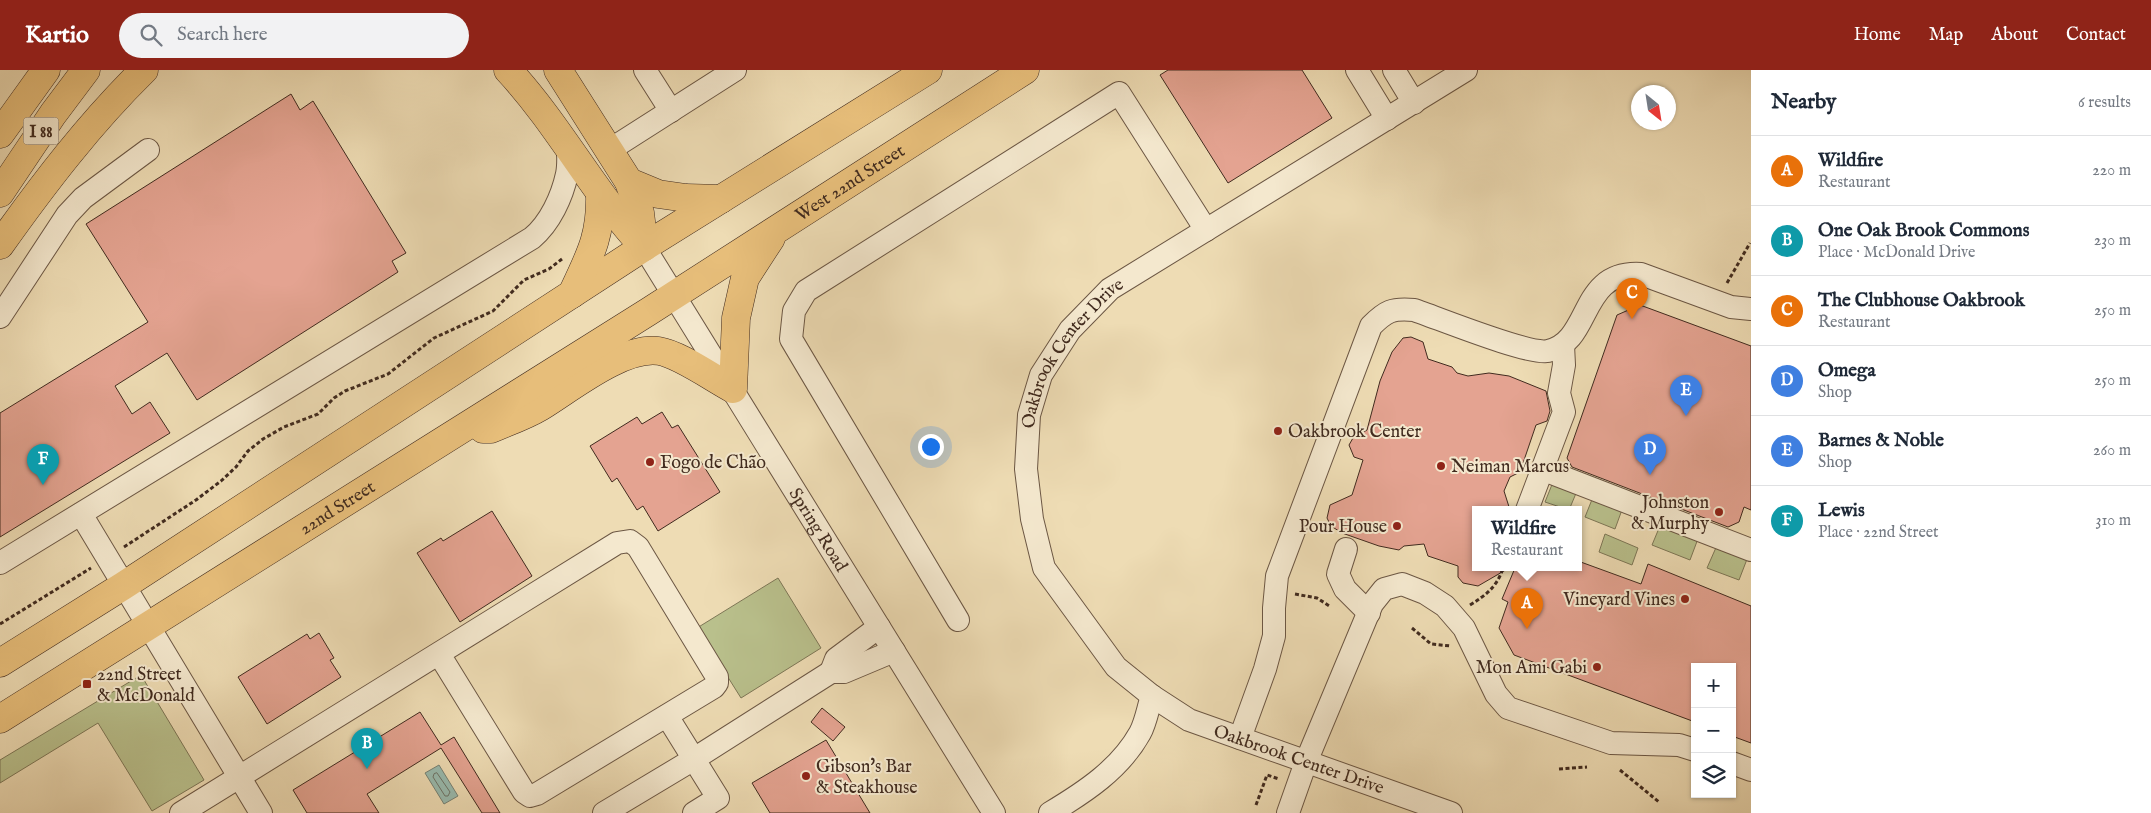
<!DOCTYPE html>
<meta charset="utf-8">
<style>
:root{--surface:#fff;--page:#f2f2f3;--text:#1f2937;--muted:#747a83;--line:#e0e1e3;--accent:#8f2418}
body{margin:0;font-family:"IM FELL English",serif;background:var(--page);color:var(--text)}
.controls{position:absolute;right:15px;bottom:15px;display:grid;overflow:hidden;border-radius:0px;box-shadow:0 1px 4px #0004}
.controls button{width:45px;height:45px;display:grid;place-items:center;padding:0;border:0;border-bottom:1px solid var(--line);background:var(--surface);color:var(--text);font:25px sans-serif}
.compass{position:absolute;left:1631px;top:15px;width:45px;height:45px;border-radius:50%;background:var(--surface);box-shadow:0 1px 4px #0004;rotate:150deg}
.you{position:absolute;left:930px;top:376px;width:18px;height:18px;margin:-12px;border:4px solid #fff;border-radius:50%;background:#1a73e8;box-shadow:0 0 0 8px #1a73e833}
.badge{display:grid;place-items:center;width:32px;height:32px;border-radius:50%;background:var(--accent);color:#fff;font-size:16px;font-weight:700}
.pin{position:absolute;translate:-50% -41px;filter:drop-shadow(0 1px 2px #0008)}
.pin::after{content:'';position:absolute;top:26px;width:18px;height:15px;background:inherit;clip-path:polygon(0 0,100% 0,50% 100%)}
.popup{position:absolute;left:1472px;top:436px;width:110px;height:65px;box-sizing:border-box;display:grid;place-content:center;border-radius:0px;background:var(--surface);filter:drop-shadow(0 1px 4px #0005);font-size:16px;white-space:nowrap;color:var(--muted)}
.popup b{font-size:19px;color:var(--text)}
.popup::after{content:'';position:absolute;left:50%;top:100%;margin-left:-10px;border:10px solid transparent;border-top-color:var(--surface)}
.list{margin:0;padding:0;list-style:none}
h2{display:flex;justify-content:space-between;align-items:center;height:65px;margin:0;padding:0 20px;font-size:21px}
h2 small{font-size:16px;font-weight:400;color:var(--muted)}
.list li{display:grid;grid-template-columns:32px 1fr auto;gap:15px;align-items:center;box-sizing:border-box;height:70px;padding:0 20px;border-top:1px solid var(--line)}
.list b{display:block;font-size:19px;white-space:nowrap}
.list p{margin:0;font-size:16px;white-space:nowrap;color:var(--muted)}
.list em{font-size:16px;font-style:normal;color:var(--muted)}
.icon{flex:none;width:28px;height:28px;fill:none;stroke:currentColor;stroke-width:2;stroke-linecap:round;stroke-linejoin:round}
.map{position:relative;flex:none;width:1751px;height:743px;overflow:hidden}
header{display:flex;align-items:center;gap:30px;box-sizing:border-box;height:70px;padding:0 25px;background:var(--accent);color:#fff}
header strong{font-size:24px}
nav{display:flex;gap:28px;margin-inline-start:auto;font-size:18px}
.search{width:350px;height:45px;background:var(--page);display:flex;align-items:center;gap:12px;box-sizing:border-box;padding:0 18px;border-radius:28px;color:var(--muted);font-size:19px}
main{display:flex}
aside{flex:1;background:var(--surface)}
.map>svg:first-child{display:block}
</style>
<header>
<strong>Kartio</strong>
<div class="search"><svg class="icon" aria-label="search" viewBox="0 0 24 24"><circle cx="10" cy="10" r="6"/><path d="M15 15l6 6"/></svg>Search here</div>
<nav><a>Home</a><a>Map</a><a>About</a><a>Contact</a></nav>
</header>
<main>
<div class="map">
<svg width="1751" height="743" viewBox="0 0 1751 743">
<rect width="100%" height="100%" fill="#eedcb4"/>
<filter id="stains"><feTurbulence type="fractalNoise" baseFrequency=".004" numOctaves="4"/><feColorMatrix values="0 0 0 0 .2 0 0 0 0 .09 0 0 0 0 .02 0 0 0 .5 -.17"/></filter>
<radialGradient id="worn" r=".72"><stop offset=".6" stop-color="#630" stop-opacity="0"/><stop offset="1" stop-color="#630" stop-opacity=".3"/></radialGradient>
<g fill="#b9c08c" stroke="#7d7656">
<path d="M 1553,412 L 1577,421 L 1569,440 L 1545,432 Z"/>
<path d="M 1593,427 L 1623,437 L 1615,459 L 1585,447 Z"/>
<path d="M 1662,451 L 1699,466 L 1690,490 L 1652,475 Z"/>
<path d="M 1605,464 L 1638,478 L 1632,495 L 1599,482 Z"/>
<path d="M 1718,473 L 1749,484 L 1739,510 L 1707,498 Z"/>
<path d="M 778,508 L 821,578 L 741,628 L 697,558 Z"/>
<path d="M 141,605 L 204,710 L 152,741 L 98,653 L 0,713 L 0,690 Z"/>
</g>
<path fill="#99bbaf" stroke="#768175" d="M 439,695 L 458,726 L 444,734 L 425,703 Z"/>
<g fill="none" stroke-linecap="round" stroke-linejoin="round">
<path stroke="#6d7367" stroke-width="1" d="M 437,703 L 450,722 L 448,726 L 445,726 L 433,707 L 434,704 Z"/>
</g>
<g fill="#e4a391" stroke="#412b1f">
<path d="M 1168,0 L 1302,0 L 1332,48 L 1228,113 L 1160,5 Z"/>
<path d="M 291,24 L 300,40 L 313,31 L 406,183 L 392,191 L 398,202 L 197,330 L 167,283 L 115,316 L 132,344 L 150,332 L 170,363 L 0,467 L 0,343 L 148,252 L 86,154 Z"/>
<path d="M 1640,235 L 1751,276 L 1751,440 L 1744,437 L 1739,452 L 1728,457 L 1572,397 L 1567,388 L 1617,245 Z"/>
<path d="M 1411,267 L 1423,272 L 1428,289 L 1452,297 L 1457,303 L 1468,306 L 1489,303 L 1509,306 L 1546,321 L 1550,341 L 1547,351 L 1536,355 L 1520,402 L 1510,407 L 1504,421 L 1510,440 L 1476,440 L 1476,498 L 1509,498 L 1478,516 L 1463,513 L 1458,507 L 1458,496 L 1428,486 L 1424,474 L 1404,476 L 1399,480 L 1379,476 L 1342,463 L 1331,456 L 1327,448 L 1330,435 L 1352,425 L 1363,390 L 1354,387 L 1349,375 L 1353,368 L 1367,360 L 1380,311 L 1392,282 L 1403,268 Z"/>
<path d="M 662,342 L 672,358 L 678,355 L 720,422 L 658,461 L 643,436 L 637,440 L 617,408 L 612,412 L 590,376 L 637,347 L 642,354 Z"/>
<path d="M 492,441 L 532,506 L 460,552 L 417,483 L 441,468 L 443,471 Z"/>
<path d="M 1578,491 L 1641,514 L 1648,494 L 1751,536 L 1751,673 L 1732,666 L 1732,597 L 1695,597 L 1695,652 L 1514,585 L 1499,558 L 1508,532 L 1502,529 L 1515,498 L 1578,498 Z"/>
<path d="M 319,563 L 334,588 L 330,590 L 341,607 L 267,654 L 238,607 L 307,564 L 310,569 Z"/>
<path d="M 822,638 L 845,657 L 833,671 L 811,652 Z"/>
<path d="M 420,642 L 441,675 L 454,667 L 500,743 L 482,743 L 441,678 L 367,724 L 379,743 L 307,743 L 293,720 Z"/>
<path d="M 826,670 L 870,743 L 770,743 L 752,713 Z"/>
</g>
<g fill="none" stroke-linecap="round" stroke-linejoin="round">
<defs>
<g id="minor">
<path d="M 645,0 L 671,41"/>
<path d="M 1357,0 L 1387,49"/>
<path d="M 1394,0 L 1414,33"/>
<path d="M 608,81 L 735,0"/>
<path id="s1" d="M 644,177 L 994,743"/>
<path d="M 0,247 L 67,145 L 83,128 L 148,80"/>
<path d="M 1544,400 L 1751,480"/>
<path d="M 1527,440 L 1564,342 L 1559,323 L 1564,295 L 1563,275"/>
<path d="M 81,444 L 261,743"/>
<path d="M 1346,479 L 1338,504 L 1345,519 L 1369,543"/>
<path d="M 0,493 L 532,168 C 550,153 562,127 567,104 C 569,95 568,85 568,77"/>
<path d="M 958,550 L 791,269 L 794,241 L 806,221 L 1119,23 L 1206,160"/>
<path d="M 831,602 L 836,589 L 879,557"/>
<path d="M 667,646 L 718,728 L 694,743"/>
<path d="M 1240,668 L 1265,599 L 1274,566 L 1274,538 L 1277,506 L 1371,256 C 1386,241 1392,238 1414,240 C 1438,248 1528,285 1548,281 C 1593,271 1578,200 1641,204 L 1731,237 L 1751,239"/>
<path d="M 1732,693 L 1751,700"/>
<path d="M 181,743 L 617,473 L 630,471 L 638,477 L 717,607 L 717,613 L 714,617 L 537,724 L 530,726 L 524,722 L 439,584"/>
<path d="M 604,743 L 694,689 L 831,602 L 844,602 L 894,581"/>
<path d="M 1050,743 C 1085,722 1120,699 1140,663 C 1146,652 1148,638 1152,626"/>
<path d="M 1288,743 L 1306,692 L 1372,534 L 1384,519 L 1402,514 L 1425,523 L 1445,536 L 1464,558 L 1496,624 L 1508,638 L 1611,673 L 1679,675 L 1695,680"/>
<path id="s2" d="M 1451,743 L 1189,650 L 1152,626 L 1116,597 L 1044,498 L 1032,449 L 1026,399 L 1029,345 L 1041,305 L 1070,260 L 1110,219 L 1466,0"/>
</g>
<g id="major">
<path d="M 483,359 L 491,359 C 507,352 525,346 540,337 C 570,319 622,276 659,281 C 679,284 714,309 733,319 L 736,248 L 745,208 L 771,168"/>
<path d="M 0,593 L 123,516 L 644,177 L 928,0"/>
<path id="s3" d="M 0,649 L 648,242 L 1025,0"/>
</g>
<g id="highway">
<path d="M 508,0 C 559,55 593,122 644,177"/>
<path d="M 558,0 L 629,112 L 640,143 L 644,177"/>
<path d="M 0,64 L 46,0"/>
<path d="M 629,112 L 658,124 L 686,128 L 721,129"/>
<path d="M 0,123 L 53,44 L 86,0"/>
<path d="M 0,175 C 44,113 90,53 144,0"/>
<path d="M 572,224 C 589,187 601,168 600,125"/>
</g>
</defs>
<use href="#minor" stroke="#6c5744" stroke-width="24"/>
<use href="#major" stroke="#412b1f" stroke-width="29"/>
<use href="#highway" stroke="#412b1f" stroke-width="29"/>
<g stroke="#412b1f" stroke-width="3" stroke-dasharray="4 2.5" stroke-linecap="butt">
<path d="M 1727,213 L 1750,173"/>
<path d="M 124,477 L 196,430 L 221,411 L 236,397 L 248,381 L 263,369 L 284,357 L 318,344 L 334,328 L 345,321 L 388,304 L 434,268 L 493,241 L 524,210 L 549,199 L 562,189"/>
<path d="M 1295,524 L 1317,528 L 1331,537"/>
<path d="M 1470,535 C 1486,525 1497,517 1503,498"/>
<path d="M 0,554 L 91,498"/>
<path d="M 1412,558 L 1431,574 L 1451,576"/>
<path d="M 1559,699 L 1587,697"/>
<path d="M 1620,700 L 1659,732"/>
<path d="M 1256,735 L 1267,705 L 1279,709"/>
</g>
<use href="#minor" stroke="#f4e8ce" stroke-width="22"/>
<use href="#major" stroke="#e7be7a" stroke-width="28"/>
<use href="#highway" stroke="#e7be7a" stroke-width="28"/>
</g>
<g fill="#8f2418" stroke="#f4e8ce" stroke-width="2">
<circle cx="1278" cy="361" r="5"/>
<circle cx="650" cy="392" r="5"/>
<circle cx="1441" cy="396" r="5"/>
<circle cx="1719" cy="442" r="5"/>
<circle cx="1397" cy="456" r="5"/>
<circle cx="1685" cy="529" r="5"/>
<circle cx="1597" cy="597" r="5"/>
<rect x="82" y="609" width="10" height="10" rx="2.5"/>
<circle cx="806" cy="706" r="5"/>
</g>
<g text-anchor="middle" stroke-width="4" stroke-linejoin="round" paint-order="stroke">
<rect fill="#f4e8ce" stroke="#776454" stroke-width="1" x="23.5" y="47.5" width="35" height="27" rx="4"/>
<g font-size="16" font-weight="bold" fill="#412b1f">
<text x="41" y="67">I 88</text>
</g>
<g font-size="18" fill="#412b1f" stroke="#f4e8ce">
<text dy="6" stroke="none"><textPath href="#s3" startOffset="1005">West 22nd Street</textPath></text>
<text dy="6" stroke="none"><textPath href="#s2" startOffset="722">Oakbrook Center Drive</textPath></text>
<text dy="6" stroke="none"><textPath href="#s3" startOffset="398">22nd Street</textPath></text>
<text dy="6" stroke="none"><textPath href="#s1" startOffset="332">Spring Road</textPath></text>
<text transform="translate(1299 689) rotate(19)" y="6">Oakbrook Center Drive</text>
</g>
<g font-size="18" fill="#412b1f" stroke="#f4e8ce" text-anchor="start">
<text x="1288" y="367">Oakbrook Center</text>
<text x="660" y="398">Fogo de Chão</text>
<text x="1451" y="402">Neiman Marcus</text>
<text x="1709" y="438" text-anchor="end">Johnston<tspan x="1709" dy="21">&amp; Murphy</tspan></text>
<text x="1387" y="462" text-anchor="end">Pour House</text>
<text x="1675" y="535" text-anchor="end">Vineyard Vines</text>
<text x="1587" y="603" text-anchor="end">Mon Ami Gabi</text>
<text x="97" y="610">22nd Street<tspan x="97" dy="21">&amp; McDonald</tspan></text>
<text x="816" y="702">Gibson's Bar<tspan x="816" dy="21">&amp; Steakhouse</tspan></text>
</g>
</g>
<rect width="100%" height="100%" filter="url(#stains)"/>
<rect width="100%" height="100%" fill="url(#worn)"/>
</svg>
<div class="controls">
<button>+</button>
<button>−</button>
<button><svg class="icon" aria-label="layers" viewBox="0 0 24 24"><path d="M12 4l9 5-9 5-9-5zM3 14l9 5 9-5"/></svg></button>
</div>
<svg class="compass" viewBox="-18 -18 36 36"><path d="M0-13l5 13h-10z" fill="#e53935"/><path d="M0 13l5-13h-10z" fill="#747a83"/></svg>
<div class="you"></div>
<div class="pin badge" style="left:1527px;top:559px;background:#e8710a">A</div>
<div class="popup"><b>Wildfire</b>Restaurant</div>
<div class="pin badge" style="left:367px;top:699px;background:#0f9aa8">B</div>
<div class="pin badge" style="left:1632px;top:249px;background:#e8710a">C</div>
<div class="pin badge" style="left:1650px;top:405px;background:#3f7fe0">D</div>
<div class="pin badge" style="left:1686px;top:346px;background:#3f7fe0">E</div>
<div class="pin badge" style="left:43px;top:415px;background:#0f9aa8">F</div>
</div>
<aside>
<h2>Nearby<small>6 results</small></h2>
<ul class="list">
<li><span class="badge" style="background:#e8710a">A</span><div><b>Wildfire</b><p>Restaurant</p></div><em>220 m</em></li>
<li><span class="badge" style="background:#0f9aa8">B</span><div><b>One Oak Brook Commons</b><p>Place · McDonald Drive</p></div><em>230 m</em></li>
<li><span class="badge" style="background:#e8710a">C</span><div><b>The Clubhouse Oakbrook</b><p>Restaurant</p></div><em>250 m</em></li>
<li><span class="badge" style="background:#3f7fe0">D</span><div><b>Omega</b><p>Shop</p></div><em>250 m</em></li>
<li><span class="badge" style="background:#3f7fe0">E</span><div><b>Barnes &amp; Noble</b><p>Shop</p></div><em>260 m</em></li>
<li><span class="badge" style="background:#0f9aa8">F</span><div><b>Lewis</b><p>Place · 22nd Street</p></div><em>310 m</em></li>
</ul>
</aside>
</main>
